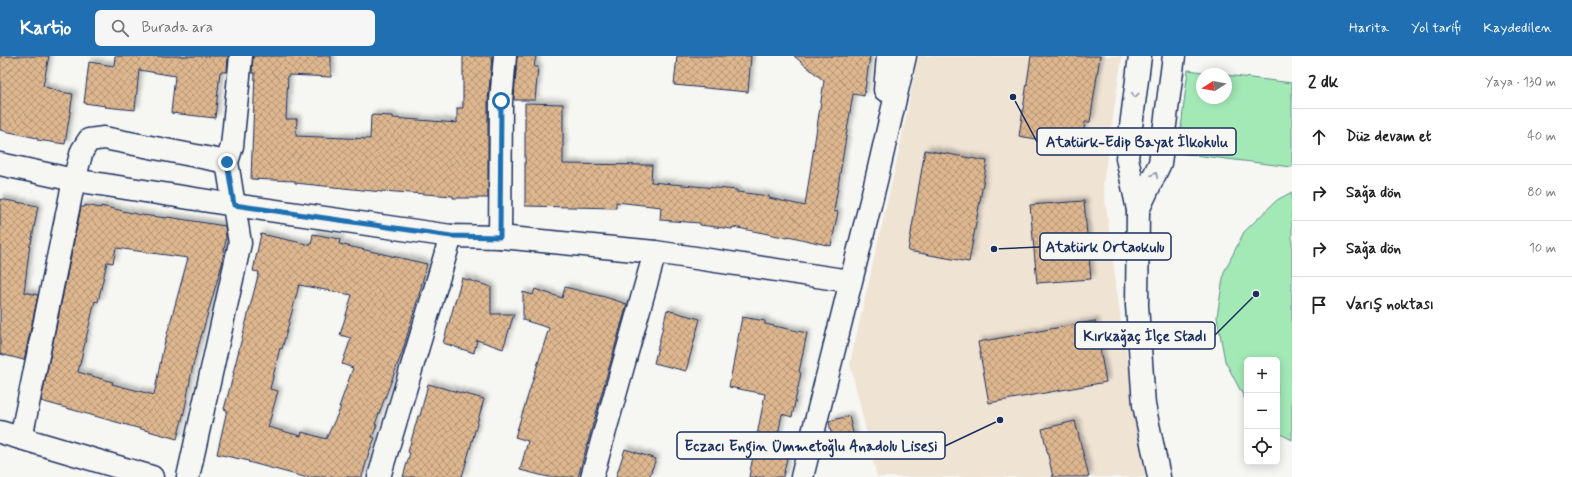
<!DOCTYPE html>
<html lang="tr">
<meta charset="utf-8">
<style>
:root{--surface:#fff;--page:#f6f6f6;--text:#222;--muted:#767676;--line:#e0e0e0;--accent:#1f6fb2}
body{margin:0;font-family:Mynerve,sans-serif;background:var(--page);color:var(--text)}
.controls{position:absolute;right:12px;bottom:12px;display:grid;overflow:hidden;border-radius:6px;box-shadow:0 2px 10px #0003}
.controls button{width:36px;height:36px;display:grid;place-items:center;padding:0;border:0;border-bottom:1px solid var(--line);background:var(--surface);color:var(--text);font:20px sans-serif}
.compass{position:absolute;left:1196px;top:12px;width:36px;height:36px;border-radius:50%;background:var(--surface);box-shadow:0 2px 10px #0003;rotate:259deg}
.stop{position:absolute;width:12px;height:12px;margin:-9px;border:3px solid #1f6fb2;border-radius:50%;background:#fff}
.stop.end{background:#1f6fb2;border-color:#fff;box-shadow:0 1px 4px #0008}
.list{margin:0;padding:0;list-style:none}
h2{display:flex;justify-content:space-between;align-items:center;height:52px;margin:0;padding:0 16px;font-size:17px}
h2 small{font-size:13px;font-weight:400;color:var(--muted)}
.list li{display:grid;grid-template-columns:26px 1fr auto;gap:12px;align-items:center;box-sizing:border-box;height:56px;padding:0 16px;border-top:1px solid var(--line)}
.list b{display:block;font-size:15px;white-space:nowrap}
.list em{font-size:13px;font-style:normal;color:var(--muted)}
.icon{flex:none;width:22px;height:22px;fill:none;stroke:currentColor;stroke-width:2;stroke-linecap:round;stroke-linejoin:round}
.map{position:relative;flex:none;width:1292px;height:421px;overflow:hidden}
header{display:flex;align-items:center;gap:24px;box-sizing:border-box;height:56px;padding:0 20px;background:var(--accent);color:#fff}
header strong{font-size:19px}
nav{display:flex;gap:22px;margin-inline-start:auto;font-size:14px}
.search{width:280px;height:36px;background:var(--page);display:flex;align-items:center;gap:10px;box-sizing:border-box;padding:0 14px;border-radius:6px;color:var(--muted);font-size:15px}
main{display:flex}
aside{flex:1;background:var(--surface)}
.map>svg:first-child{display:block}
</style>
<header>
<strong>Kartio</strong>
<div class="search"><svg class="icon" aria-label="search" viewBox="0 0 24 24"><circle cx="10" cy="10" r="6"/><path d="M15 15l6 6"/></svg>Burada ara</div>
<nav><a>Harita</a><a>Yol tarifi</a><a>Kaydedilen</a></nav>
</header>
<main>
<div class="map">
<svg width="1292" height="421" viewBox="0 0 1292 421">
<defs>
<pattern id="building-cross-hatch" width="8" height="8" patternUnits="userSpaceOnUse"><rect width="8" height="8" fill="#deb78f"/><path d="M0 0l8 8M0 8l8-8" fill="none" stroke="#b39578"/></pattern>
<filter id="shadow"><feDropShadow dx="3.5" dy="-3.5" stdDeviation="2" flood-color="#0004"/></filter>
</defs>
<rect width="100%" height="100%" fill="#f6f6f2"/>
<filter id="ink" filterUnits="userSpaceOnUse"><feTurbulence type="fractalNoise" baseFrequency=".025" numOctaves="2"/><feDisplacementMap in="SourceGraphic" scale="8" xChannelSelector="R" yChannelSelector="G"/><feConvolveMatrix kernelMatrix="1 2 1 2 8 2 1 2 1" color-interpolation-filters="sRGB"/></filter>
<g filter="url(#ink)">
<path fill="#efe3d4" d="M 918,0 L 1122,0 L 1103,128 L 1120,259 L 1147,421 L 877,421 L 850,307 L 902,82 Z"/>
<g fill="#a3e9b6" stroke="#5f8c8a">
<path d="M 1188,14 L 1219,18 L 1202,18 L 1202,42 L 1226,42 L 1226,19 L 1292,27 L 1292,111 L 1178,97 Z"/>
<path d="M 1292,136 L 1292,384 L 1277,376 L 1277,304 L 1247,304 L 1247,347 L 1225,305 L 1217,261 L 1224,216 L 1244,176 L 1277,144 Z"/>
</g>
<g fill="url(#building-cross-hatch)" stroke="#1b2f5e" fill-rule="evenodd" filter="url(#shadow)">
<path d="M 0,0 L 49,0 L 43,30 L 60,36 L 73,38 L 65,88 L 37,84 L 37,82 L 0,74 Z"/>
<path d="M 115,0 L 228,0 L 227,16 L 220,16 L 215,62 L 171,57 L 175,20 L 139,14 L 135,54 L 105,51 L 106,50 L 84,47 L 89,6 L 114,10 Z"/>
<path d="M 253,0 L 331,0 L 331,21 L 288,19 L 286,63 L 297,63 L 296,80 L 370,83 L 371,59 L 393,60 L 393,62 L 457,67 L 457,52 L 463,52 L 463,0 L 492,0 L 488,45 L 488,142 L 453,142 L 453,140 L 382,135 L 382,136 L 295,127 L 295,125 L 251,123 L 255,17 L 252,17 Z"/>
<path d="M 517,0 L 536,0 L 534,11 L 538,11 L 535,44 L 514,44 Z"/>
<path d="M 677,0 L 751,0 L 748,36 L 674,29 Z"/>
<path d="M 794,0 L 870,0 L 864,40 L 853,38 L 834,155 L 838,156 L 831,190 L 788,180 L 788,182 L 733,171 L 732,173 L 700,169 L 700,167 L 660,164 L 661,151 L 616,146 L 616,152 L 525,150 L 525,47 L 563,48 L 563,108 L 652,109 L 651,126 L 737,134 L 737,136 L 769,140 L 769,142 L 805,150 L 824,25 Z"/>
<path d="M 1031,0 L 1100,0 L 1090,66 L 1085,66 L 1083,78 L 1049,73 L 1047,85 L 1019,80 Z"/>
<path d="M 925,94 L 987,105 L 969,206 L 908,195 Z"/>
<path d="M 0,143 L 38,150 L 31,188 L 30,188 L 24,236 L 38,239 L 24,304 L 0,298 Z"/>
<path d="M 1084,145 L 1091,223 L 1037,227 L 1030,149 Z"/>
<path d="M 85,149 L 101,152 L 101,150 L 141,159 L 167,162 L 168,161 L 225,170 L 226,182 L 222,208 L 193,309 L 185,352 L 177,383 L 41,345 L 81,151 L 85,151 ZM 116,192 L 188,202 L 163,293 L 154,339 L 112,328 L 113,326 L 78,316 L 95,245 L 98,246 L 107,206 L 113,207 Z"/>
<path d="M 261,178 L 311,189 L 313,178 L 340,183 L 339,188 L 427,208 L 419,239 L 402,297 L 375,368 L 377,369 L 372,381 L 375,382 L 369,396 L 362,421 L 304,421 L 248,406 L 249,405 L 217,398 L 227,354 L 224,353 L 234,317 L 233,317 L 259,216 L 253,215 ZM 299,229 L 352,239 L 340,279 L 351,282 L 342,308 L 353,312 L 339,351 L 341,351 L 326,383 L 302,376 L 301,380 L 268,371 L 278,335 L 270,333 L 280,292 L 282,293 Z"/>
<path d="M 462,222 L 491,231 L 491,258 L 514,258 L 503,293 L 477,284 L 474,297 L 443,287 Z"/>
<path d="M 565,231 L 605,241 L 627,248 L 578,421 L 548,421 L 520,414 L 528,385 L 515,381 L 549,272 L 523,264 L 523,236 L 533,239 L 535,233 L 562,242 Z"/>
<path d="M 667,254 L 700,263 L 686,315 L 654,307 Z"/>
<path d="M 742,261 L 765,265 L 765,268 L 807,277 L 799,316 L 801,317 L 792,361 L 782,358 L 774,400 L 787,402 L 783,421 L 749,421 L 765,338 L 729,331 Z"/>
<path d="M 1095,265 L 1106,326 L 989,347 L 978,286 Z"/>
<path d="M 428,328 L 484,343 L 462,421 L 403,421 L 410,397 L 408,396 L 418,360 L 420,360 Z"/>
<path d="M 849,360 L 855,385 L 833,390 L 829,365 Z"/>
<path d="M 1075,365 L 1089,421 L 1053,421 L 1042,373 Z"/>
<path d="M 625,393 L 656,403 L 649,421 L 616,421 Z"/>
</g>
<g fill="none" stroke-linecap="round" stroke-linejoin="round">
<defs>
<g id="minor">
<path d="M 1140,0 L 1127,102 L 1138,154 L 1137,249 L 1144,349 L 1159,421"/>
<path d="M 885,34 L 888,0"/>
<path d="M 0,108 L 74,124 L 234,149 L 451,180 L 500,181 L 655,196 L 850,225"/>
<path d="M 1138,154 L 1160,107 L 1174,0"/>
<path d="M 500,181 L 501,45 L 505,0"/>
<path d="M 0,376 L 152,421"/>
<path d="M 21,382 L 74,124 L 82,95 L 89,84 L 104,82 L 227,106"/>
<path d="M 188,421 L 240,187 L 227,106 L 232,90 L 241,0"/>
<path d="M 379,421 L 451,180"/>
<path d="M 592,421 L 655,196"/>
<path d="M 802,421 L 876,125 L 905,0"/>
</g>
</defs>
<use href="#minor" stroke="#1b2f5e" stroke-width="25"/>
<use href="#minor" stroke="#f6f6f2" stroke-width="22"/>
</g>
<defs><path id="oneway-chevron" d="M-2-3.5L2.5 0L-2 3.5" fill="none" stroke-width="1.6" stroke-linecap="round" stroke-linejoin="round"/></defs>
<g stroke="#8892a8">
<use href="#oneway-chevron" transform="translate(1135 39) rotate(97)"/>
<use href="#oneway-chevron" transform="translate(1155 119) rotate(-65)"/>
</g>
</g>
<g fill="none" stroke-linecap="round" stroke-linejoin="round" filter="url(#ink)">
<path stroke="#1f6fb2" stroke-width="5" d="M 227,106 L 234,149 L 451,180 L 500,181 L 501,45"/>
</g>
<path fill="none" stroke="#1b2f5e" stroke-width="1.5" d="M1013 41L1037 86M994 193L1040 191M1256 238L1215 279M1000 364L945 390"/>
<g fill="#1b2f5e" stroke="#f6f6f2" stroke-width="1.5">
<circle cx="1013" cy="41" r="4"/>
<circle cx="994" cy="193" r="4"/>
<circle cx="1256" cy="238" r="4"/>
<circle cx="1000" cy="364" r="4"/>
</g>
<g fill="#f6f6f2" stroke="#1b2f5e" stroke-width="1.5">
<rect x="1037" y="72" width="199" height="27" rx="4"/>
<rect x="1040" y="177" width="131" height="27" rx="4"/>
<rect x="1075" y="266" width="140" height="27" rx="4"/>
<rect x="677" y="376" width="268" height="27" rx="4"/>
</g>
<g font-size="15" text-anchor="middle" font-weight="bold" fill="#1b2f5e">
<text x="1137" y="91">Atatürk-Edip Bayat İlkokulu</text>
<text x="1105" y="196">Atatürk Ortaokulu</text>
<text x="1145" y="285">Kırkağaç İlçe Stadı</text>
<text x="811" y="395">Eczacı Engin Ümmetoğlu Anadolu Lisesi</text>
</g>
</svg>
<div class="controls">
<button>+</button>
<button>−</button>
<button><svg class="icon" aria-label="locate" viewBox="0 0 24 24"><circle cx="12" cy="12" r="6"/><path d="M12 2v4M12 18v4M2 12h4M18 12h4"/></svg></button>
</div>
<svg class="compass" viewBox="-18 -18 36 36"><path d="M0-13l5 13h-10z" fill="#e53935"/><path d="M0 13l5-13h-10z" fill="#767676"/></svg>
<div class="stop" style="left:501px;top:45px"></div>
<div class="stop end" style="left:227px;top:106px"></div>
</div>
<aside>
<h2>2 dk<small>Yaya · 130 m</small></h2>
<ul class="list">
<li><svg class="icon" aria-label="ahead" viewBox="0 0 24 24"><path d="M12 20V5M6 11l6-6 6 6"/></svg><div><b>Düz devam et</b></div><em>40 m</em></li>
<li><svg class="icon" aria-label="right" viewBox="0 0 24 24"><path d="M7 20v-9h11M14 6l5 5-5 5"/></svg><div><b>Sağa dön</b></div><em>80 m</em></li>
<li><svg class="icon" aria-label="right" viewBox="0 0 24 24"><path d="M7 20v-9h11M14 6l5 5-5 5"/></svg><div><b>Sağa dön</b></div><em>10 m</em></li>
<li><svg class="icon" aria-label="arrive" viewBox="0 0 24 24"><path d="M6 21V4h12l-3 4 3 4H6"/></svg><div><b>Varış noktası</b></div></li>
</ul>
</aside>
</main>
